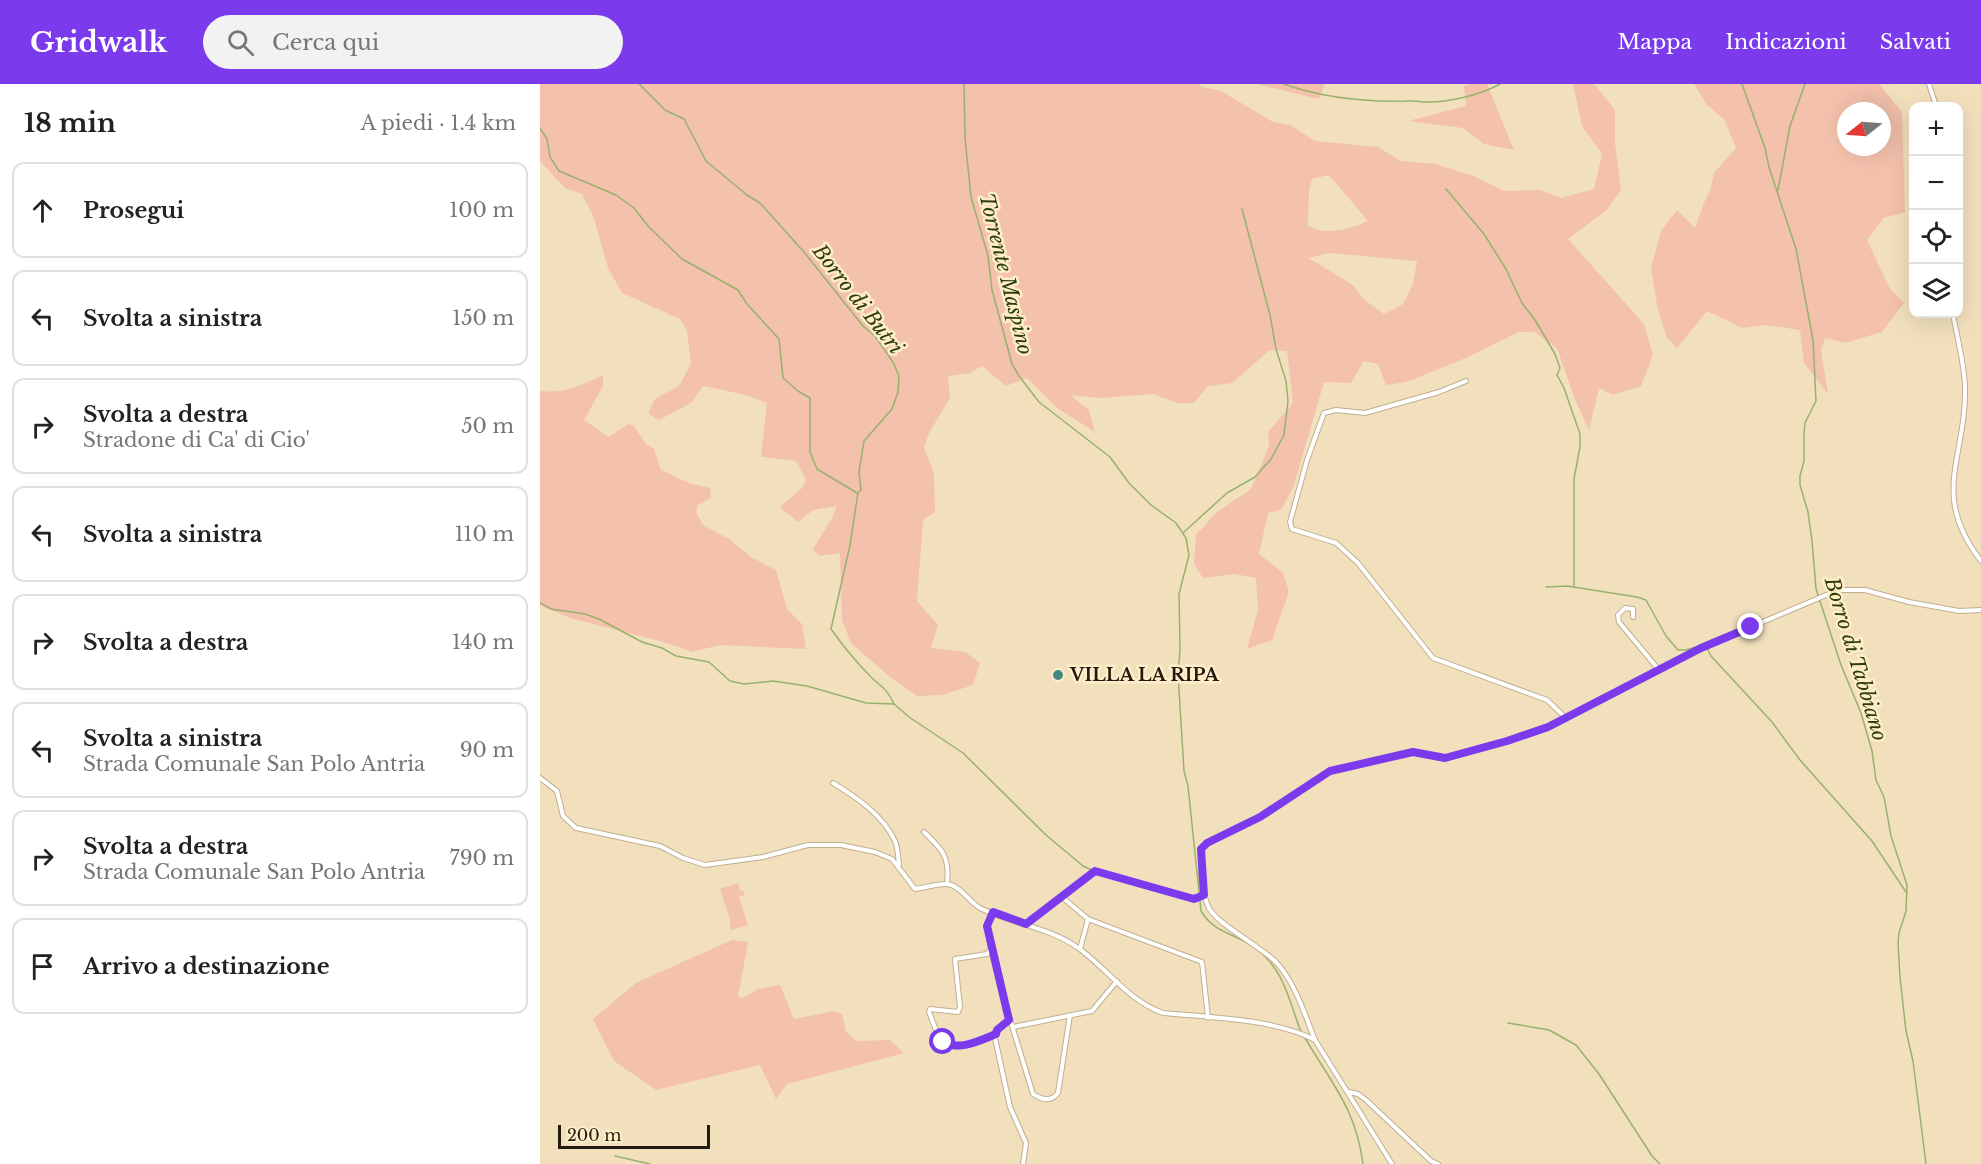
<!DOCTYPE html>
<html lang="it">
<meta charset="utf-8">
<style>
:root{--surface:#fff;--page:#f2f2f2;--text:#222;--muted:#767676;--line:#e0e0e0;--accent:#7c3aed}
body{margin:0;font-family:"Libre Baskerville",serif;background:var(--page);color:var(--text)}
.controls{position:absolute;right:18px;top:18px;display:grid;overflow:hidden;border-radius:12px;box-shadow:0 6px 24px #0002}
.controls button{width:54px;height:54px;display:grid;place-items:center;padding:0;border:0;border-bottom:2px solid var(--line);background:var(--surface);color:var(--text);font:30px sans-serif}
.compass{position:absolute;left:1297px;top:18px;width:54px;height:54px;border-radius:50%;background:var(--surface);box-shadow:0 6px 24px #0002;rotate:253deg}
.scale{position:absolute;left:18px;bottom:15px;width:152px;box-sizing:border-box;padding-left:6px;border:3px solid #211a0e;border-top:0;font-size:16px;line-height:21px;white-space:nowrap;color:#211a0e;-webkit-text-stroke:4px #ffedca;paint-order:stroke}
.stop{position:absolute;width:18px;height:18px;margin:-14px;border:4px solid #7c3aed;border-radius:50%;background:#fff}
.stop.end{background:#7c3aed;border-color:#fff;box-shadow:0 2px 6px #0008}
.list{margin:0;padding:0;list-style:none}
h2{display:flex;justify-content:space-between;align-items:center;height:78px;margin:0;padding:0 24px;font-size:26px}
h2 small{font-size:20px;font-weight:400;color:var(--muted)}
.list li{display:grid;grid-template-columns:39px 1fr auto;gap:18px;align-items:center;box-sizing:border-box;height:96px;margin:0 12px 12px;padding:0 12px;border:2px solid var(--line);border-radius:12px}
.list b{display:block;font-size:22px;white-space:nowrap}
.list p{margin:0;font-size:20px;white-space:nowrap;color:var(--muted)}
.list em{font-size:20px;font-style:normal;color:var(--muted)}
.icon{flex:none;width:33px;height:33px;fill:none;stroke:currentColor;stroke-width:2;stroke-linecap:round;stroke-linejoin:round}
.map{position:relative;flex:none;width:1441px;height:1080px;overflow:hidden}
header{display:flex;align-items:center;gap:36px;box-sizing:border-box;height:84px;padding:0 30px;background:var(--accent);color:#fff}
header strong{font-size:28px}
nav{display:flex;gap:33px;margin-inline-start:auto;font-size:21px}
.search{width:420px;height:54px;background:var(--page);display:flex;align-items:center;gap:15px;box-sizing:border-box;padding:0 21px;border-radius:33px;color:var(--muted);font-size:22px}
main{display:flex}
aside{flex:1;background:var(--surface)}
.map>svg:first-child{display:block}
</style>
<header>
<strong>Gridwalk</strong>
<div class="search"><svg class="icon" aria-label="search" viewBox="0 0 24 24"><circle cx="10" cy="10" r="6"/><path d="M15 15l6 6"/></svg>Cerca qui</div>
<nav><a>Mappa</a><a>Indicazioni</a><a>Salvati</a></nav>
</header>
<main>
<aside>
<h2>18 min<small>A piedi · 1.4 km</small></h2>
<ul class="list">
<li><svg class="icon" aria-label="ahead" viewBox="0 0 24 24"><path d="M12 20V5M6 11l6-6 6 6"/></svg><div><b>Prosegui</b></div><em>100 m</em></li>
<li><svg class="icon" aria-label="left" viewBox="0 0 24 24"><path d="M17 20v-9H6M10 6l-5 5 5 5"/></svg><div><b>Svolta a sinistra</b></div><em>150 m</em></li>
<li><svg class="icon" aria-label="right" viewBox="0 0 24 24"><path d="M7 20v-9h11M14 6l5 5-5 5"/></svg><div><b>Svolta a destra</b><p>Stradone di Ca' di Cio'</p></div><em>50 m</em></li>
<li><svg class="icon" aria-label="left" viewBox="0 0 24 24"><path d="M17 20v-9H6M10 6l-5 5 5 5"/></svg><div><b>Svolta a sinistra</b></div><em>110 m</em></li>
<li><svg class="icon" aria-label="right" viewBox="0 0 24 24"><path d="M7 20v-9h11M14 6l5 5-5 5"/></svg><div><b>Svolta a destra</b></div><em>140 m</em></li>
<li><svg class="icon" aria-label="left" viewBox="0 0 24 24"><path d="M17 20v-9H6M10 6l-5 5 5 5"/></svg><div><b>Svolta a sinistra</b><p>Strada Comunale San Polo Antria</p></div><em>90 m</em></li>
<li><svg class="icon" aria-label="right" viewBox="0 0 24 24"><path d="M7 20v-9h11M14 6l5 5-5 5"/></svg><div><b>Svolta a destra</b><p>Strada Comunale San Polo Antria</p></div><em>790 m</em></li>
<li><svg class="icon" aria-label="arrive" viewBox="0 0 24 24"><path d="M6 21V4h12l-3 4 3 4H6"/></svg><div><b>Arrivo a destinazione</b></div></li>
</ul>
</aside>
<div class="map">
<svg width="1441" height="1080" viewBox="0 0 1441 1080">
<rect width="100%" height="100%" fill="#f2e0bd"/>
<g fill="#f3c1ac" fill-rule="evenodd">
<path d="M 0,0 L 659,0 L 662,3 L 681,7 L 733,38 L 750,41 L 775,57 L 838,63 L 860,77 L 896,80 L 933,92 L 965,107 L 1000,106 L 1021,114 L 1054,105 L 1062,70 L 1042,42 L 1033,0 L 1054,0 L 1075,26 L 1075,59 L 1081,106 L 1067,126 L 1028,155 L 1104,240 L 1113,271 L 1101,302 L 1073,311 L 1059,304 L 1049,346 L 1034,313 L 1017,264 L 994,248 L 979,248 L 928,273 L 867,298 L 846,301 L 838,280 L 824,277 L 811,299 L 784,298 L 753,404 L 741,426 L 728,429 L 719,470 L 743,489 L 749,508 L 732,556 L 707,565 L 718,526 L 716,494 L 694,490 L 663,494 L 654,480 L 656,451 L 677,428 L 711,405 L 729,362 L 728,348 L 753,319 L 747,267 L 730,266 L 692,299 L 668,302 L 654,319 L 637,319 L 613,310 L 561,314 L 530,311 L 549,326 L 555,348 L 517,324 L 487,294 L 466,302 L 442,282 L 430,289 L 408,292 L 410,314 L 389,349 L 384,364 L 394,389 L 395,428 L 383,436 L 377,517 L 398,541 L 391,564 L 425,568 L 440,579 L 433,601 L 402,611 L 377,612 L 351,594 L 311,559 L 302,536 L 300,469 L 279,472 L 273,465 L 291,436 L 297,422 L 273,426 L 258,438 L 240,423 L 261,405 L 266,396 L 256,377 L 221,373 L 227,319 L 206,311 L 163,302 L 151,319 L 119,336 L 108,329 L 115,315 L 139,302 L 151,280 L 147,246 L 140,235 L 82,209 L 68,184 L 54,134 L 42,110 L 25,104 L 0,77 ZM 789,91 L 828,137 C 810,145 786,152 768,142 L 769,107 L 772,95 ZM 790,169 L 877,177 L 873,200 L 863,220 L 844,230 L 822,214 L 815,203 L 802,194 L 768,174 Z"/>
<path d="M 716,0 L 785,0 L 779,15 Z"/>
<path d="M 929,0 L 947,0 L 974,66 L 944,60 L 923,44 L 868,37 L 926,22 L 924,2 Z"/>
<path d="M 1154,0 L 1339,0 L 1362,28 L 1365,128 L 1344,134 L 1327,156 L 1349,203 L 1364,219 L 1342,248 L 1305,259 L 1285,254 L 1281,266 L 1288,310 L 1264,279 L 1260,246 L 1225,241 L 1202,244 L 1167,227 L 1137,264 L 1126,252 L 1117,221 L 1111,184 L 1121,147 L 1137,126 L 1155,144 L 1164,119 L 1170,107 L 1174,89 L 1196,64 L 1184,35 L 1167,21 ZM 1306,27 L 1342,27 L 1342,63 L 1306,63 Z"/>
<path d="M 63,291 L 63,302 L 44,336 L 69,353 L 88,340 L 94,342 L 105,359 L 114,365 L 121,386 L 149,399 L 170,404 L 171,414 L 158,421 L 156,428 L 163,441 L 189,455 L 211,473 L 236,486 L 247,525 L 262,540 L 266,565 L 180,561 L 152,568 L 127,559 L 30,534 L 0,521 L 0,307 C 23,310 43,301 63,291 Z"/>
<path d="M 198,799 L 200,807 L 203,807 L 205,811 L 199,813 L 208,841 L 191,846 L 189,840 L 191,839 L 180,805 Z"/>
<path d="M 192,856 L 208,858 L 198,913 L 203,914 L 218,905 L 240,901 L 254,935 L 294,927 L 302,930 L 306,948 L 317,957 L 350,956 L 364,969 L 247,1000 L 236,1015 L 220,981 L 116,1006 L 74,977 L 53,935 L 96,899 Z"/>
</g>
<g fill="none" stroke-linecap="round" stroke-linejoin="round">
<g stroke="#98b16d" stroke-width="1.5">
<path d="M 99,0 L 125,26 L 144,35 L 166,77 L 207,111 L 220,119 L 264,168 L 323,242 L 335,252 L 353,278 L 359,292 L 358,308 L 352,325 L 324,357 L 319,388 L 321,406 L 318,409 L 310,461 L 291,545 C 303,562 317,579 332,594 C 344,605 346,604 354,620"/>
<path d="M 424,0 L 425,54 L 431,113 L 448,172 L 452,206 L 472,280 L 479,292 L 499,318 L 570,373 L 589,399 L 611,421 L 636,439 L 646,454 L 649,471 L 639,510 L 640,566 L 638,590 L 644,687 L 648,702 L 661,827 C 674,849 694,849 714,863 C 745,886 748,914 761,948"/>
<path d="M 744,0 C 783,14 824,18 866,17 C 872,16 878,18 884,18 C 907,19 940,11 960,0"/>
<path d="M 1202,0 L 1225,64 L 1229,83 L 1256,165 L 1273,256 L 1276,317 L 1265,339 L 1264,350 L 1264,377 L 1260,392 L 1260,401 L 1268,428 L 1272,457 L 1276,505 L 1301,581 L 1321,629 L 1332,667 L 1336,696 L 1344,713 L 1351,752 L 1367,801 L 1366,827 L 1359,849 L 1358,859 L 1360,893 L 1366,947 L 1373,977 L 1386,1080"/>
<path d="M 0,44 L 7,55 L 10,73 L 19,87 L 76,111 L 94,124 L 108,142 L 142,175 L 198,206 L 207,220 L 239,255 L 243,294 L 258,307 L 270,314 L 270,368 L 277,385 L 317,409"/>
<path d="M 906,105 L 944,150 L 966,185 L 982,219 L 995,236 L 1015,270 L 1020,284 L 1017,291 L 1024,304 L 1040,350 L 1040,363 L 1034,395 L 1034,502"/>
<path d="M 1238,106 L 1250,42 L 1265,0"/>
<path d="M 644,448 L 687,409 L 715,393 L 731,375 L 744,351 L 748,317 L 746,297 L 736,265 L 730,231 L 702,125"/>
<path d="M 1006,503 L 1027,502 L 1097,513 L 1106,516 L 1126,552 L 1138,566 L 1146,566 L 1165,560"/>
<path d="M 0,519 L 11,525 L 45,530 L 59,535 L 102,558 L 122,564 L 136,572 L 169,578 L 190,597 L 204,600 L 233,597 L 267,602 L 326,619 L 354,620 L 369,633 L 423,669 L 506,751 L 543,782 L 552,786"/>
<path d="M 1167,564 L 1171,572 L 1232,638 L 1260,676 L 1332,757 L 1366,808"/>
<path d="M 968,939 L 1009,946 L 1036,961 L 1059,990 L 1112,1072 L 1120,1080"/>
<path d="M 765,954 C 792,1000 816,1025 823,1080"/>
<path d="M 75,1072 L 110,1080"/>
</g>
<defs>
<g id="minor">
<path d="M 1389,0 L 1396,22"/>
<path d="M 1413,230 C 1417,253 1424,278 1425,302 C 1427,373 1389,410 1441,477"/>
<path d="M 926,297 L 899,308 L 825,329 L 796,326 L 784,329 L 767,376 L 750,438 L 752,445 L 796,459 L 818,479 L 893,574 L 1007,616 L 1026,634"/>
<path d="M 1093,533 L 1093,525 L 1085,524 L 1078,531 L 1079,538 L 1119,586"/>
<path d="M 0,694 L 17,707 L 23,732 L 36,744 L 120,762 L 143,774 L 165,781 L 223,773 L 268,761 L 301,761 L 335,768 L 352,775 L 375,805 C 385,804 398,799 407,800 C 420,801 429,818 440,824 C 472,840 511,843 541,866 C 568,886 590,918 623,929 C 669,933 735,935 775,956 L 852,1080"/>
<path d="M 293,699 C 316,713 343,731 355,757 C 358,764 358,773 359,781"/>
<path d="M 384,748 C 403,766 410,773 407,800"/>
<path d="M 522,813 L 548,835 L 662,878 L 668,934"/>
<path d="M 453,828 L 447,842 L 451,865 L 447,870 L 415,875 L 420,923 L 418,928 L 390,925 L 389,928 C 393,937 397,953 404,959 C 416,969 444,955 456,950"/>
<path d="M 487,839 L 555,787 L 654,815 L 664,811"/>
<path d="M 451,865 L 461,906 L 493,1010 C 502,1016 511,1018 518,1009 L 530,931"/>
<path d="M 540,865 L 548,835"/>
<path d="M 469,936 L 457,946 L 455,954 L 470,1023 L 486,1059 L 483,1080"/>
<path d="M 473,943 L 552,927 L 577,897"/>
<path d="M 775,956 C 764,929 756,900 736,878 C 720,862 677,840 669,824 C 660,807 661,784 661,765 L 667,759 L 720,733 L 790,687 L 873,668 L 905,674 L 967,657 L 1008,643 L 1161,564 L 1298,506 L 1325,506 L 1369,518 L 1419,527 L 1441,526"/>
<path d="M 809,1008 L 818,1010 L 826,1016 L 891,1077 L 898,1080"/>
</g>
</defs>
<use href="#minor" stroke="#c0af8e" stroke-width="6"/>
<use href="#minor" stroke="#fff" stroke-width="4"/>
</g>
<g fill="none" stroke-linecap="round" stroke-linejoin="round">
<path stroke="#7c3aed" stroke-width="8" d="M 403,958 C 419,967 439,957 456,950 L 457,946 L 469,936 L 447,842 L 453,828 L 486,840 L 555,787 L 654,815 L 664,811 L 661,765 L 667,759 L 720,733 L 790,687 L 873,668 L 905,674 L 967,657 L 1008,643 L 1161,564 L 1211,543"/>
</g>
<circle fill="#438981" stroke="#ffedca" stroke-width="2" cx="518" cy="591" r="6"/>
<g text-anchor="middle" stroke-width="5" stroke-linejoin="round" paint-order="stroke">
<g font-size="18" font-weight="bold" fill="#211a0e" stroke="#ffedca" text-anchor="start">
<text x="530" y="597">VILLA LA RIPA</text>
</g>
<g font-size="20" font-style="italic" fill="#2e3e09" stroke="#ffedca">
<text transform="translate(466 190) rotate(76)" y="7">Torrente Maspino</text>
<text transform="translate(318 215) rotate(52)" y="7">Borro di Butri</text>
<text transform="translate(1316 575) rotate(73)" y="7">Borro di Tabbiano</text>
</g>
</g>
</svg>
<div class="controls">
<button>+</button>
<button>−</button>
<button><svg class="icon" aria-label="locate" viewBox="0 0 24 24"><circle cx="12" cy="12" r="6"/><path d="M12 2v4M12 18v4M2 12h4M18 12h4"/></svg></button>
<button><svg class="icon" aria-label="layers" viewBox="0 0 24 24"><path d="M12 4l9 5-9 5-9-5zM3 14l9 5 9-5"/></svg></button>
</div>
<svg class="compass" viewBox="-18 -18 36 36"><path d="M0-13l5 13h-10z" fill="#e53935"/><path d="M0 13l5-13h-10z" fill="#767676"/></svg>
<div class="scale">200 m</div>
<div class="stop" style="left:403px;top:958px"></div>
<div class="stop end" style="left:1211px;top:543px"></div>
</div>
</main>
